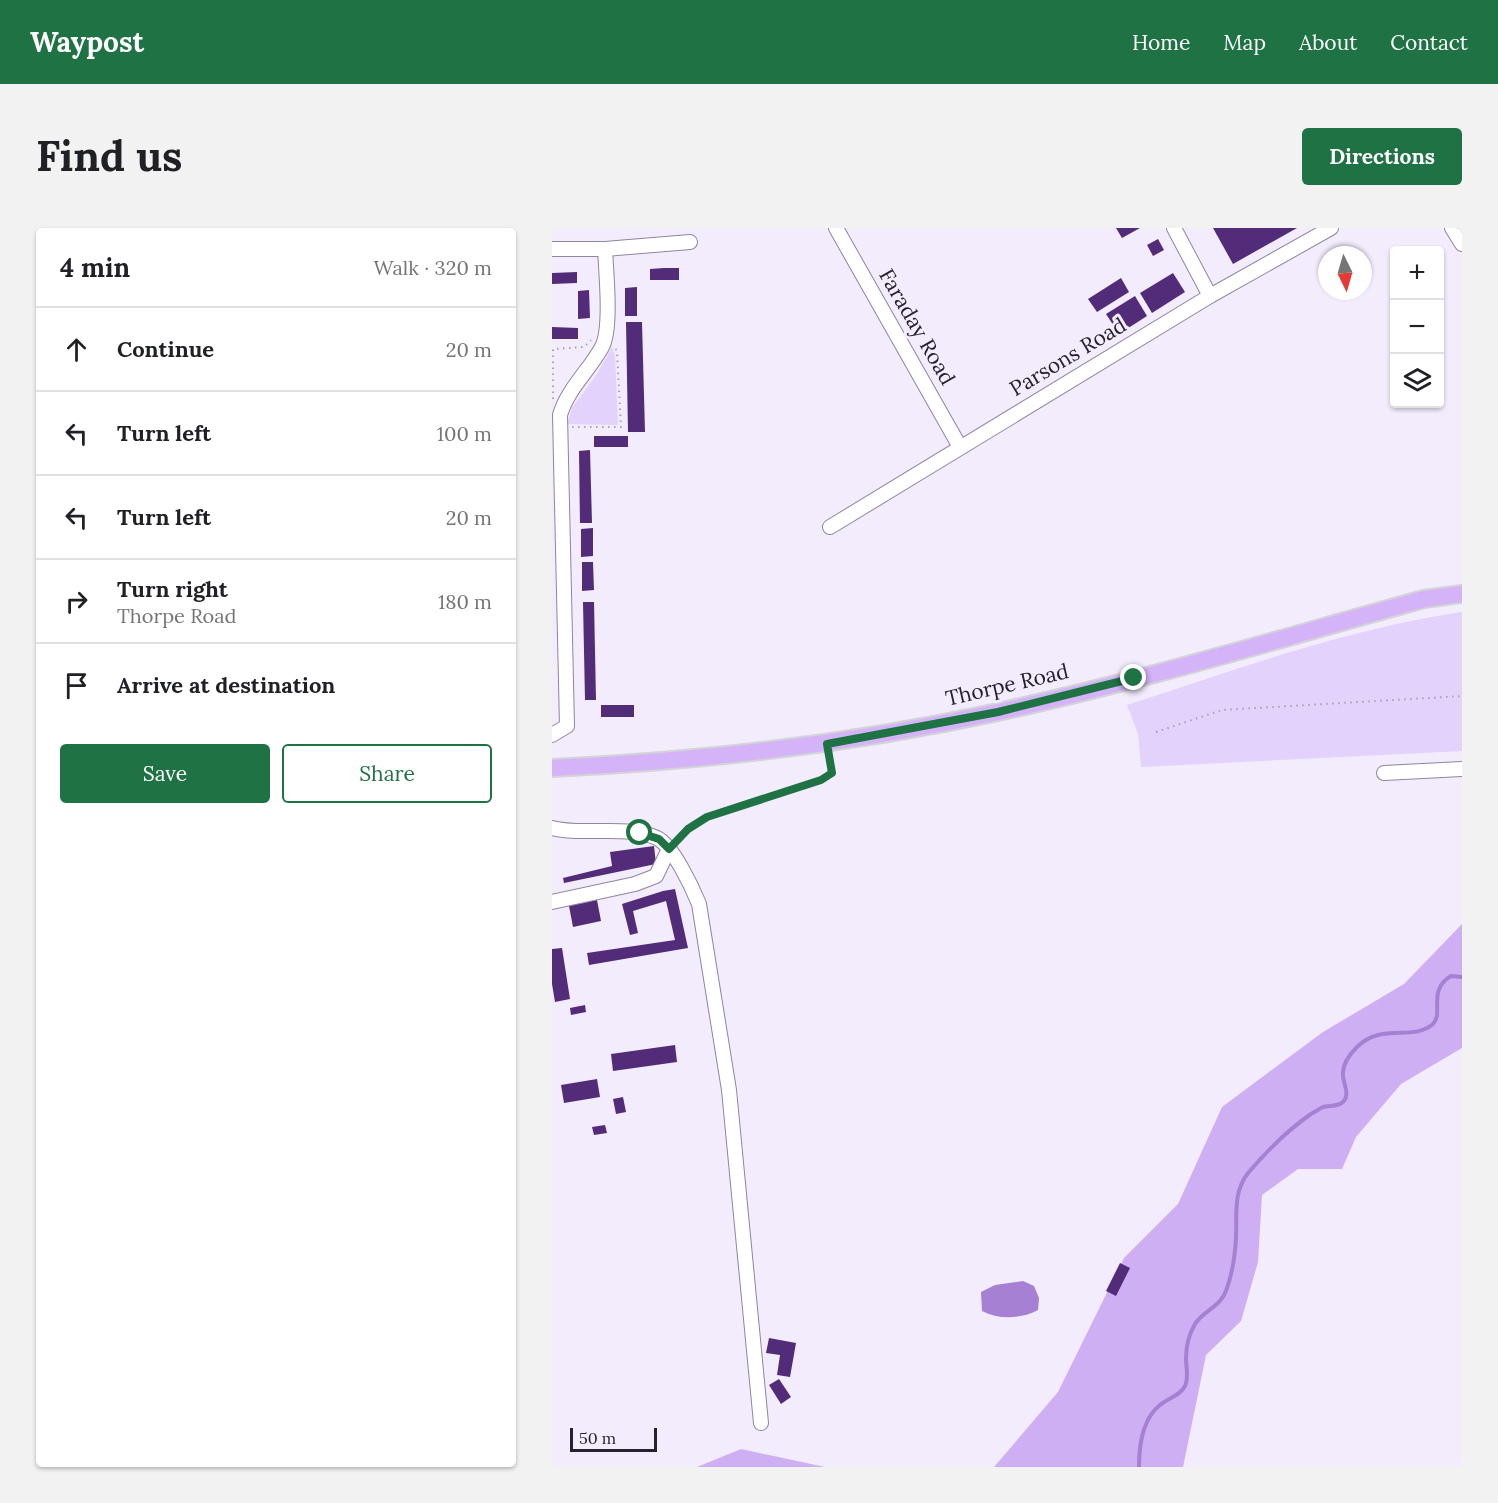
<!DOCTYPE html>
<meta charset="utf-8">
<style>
:root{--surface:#fff;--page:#f2f2f2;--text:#202124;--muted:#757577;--line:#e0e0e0;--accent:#1f7244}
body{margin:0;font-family:Lora,serif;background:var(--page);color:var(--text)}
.controls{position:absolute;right:18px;top:18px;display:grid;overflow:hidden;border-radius:6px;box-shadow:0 2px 4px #0004}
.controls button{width:54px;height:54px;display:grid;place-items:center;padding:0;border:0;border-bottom:2px solid var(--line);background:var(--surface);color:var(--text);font:30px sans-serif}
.compass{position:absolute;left:766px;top:18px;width:54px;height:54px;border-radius:50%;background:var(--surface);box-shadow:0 2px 4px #0004;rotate:175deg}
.scale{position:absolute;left:18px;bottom:15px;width:87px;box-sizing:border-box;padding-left:6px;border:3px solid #26212c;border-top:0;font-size:16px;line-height:21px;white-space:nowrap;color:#26212c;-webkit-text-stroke:4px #f3ecfd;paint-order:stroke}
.stop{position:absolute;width:18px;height:18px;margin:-14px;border:4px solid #1f7244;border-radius:50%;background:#fff}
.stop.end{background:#1f7244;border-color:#fff;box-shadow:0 2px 6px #0008}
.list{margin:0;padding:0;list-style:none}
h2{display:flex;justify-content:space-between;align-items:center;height:78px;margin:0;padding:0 24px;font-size:26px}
h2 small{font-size:20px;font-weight:400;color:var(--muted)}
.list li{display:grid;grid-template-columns:39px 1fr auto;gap:18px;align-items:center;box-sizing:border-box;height:84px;padding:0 24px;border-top:2px solid var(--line)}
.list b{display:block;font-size:22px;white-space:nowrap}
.list p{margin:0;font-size:20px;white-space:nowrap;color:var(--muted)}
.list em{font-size:20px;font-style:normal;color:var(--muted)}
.actions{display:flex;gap:12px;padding:18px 24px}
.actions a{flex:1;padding:14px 0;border:2px solid var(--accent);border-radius:6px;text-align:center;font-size:21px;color:var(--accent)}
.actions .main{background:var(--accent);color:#fff}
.icon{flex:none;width:33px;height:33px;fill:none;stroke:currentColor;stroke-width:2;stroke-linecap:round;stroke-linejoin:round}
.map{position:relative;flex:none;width:910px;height:1239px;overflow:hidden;border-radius:6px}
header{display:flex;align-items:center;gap:36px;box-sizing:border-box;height:84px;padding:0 30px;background:var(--accent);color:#fff}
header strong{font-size:28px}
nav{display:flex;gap:33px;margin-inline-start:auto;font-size:21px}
.intro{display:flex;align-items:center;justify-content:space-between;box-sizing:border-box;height:144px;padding:0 36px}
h1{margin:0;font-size:42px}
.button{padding:15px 27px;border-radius:6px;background:var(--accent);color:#fff;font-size:21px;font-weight:700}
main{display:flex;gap:36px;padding:0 36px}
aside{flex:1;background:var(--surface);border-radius:6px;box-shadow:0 2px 4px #0004}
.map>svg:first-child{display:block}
</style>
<header>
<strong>Waypost</strong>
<nav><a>Home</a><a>Map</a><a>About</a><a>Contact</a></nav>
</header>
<div class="intro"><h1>Find us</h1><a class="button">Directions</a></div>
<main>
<aside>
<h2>4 min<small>Walk · 320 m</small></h2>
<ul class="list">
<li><svg class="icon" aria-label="ahead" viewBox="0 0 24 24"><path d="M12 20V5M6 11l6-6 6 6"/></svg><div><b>Continue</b></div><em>20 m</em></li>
<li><svg class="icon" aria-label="left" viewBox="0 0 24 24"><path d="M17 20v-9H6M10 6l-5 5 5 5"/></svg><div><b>Turn left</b></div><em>100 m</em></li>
<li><svg class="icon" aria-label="left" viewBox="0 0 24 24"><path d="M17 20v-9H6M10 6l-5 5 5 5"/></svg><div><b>Turn left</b></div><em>20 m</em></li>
<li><svg class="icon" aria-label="right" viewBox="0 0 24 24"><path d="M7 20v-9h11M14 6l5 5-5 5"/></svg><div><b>Turn right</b><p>Thorpe Road</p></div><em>180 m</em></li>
<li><svg class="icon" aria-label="arrive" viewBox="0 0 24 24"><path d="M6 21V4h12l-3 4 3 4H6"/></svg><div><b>Arrive at destination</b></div></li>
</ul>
<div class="actions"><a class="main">Save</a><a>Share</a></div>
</aside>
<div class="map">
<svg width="910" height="1239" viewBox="0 0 910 1239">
<rect width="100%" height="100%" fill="#f3ecfd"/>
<g fill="#e3d2fb">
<path d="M 60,119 L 63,128 L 66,197 L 15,196 L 20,180 L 45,146 Z"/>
<path d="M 910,384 L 910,523 L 589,539 L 586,506 L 575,477 C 685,441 795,401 910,384 Z"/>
</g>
<g fill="#ceaff4">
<path d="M 910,696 L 910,820 L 849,856 L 804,909 L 790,941 L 746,941 L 710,967 L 706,1034 L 689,1093 L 654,1127 L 631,1239 L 442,1239 L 506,1164 L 572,1030 L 626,976 L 670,879 L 771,804 L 852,756 Z"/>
<path d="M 189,1221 L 273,1239 L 145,1239 Z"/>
</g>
<path fill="#a680d3" d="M 471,1053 L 482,1058 L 487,1070 L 486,1082 C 469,1091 447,1092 430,1083 L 429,1064 L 443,1057 Z"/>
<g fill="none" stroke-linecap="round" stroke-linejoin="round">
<path stroke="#a680d3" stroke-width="4" d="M 587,1239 C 587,1218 590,1191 608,1177 C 616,1170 628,1168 633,1158 C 637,1149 634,1140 634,1131 C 634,1120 637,1106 643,1096 C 651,1083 668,1079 674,1063 C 680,1047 683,1028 684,1010 C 685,987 681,964 696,945 C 714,924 737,901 759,886 C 763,884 767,881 771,879 C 778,877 787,879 792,873 C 798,866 791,855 791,847 C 790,837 798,826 805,819 C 830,794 860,814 881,796 C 892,785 875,762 899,748 L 910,749"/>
</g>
<g fill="#522c78">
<path d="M 564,0 L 588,0 L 570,10 Z"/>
<path d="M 661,0 L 745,0 L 681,36 Z"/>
<path d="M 606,11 L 612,22 L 601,28 L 595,17 Z"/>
<path d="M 112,40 L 127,40 L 127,52 L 98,52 L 98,41 Z"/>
<path d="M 25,44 L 25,55 L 0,56 L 0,45 Z"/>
<path d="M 621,45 L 633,64 L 600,85 L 588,65 Z"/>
<path d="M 569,50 L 577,64 L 545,84 L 536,71 Z"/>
<path d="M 85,59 L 85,88 L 73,88 L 73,60 Z"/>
<path d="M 37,62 L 38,90 L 26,91 L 26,63 Z"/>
<path d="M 583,68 L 595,88 L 567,106 L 554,86 Z"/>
<path d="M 74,94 L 90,94 L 93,204 L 76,204 Z"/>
<path d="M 0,99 L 26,100 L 26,111 L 0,111 Z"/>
<rect x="42" y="208" width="34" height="11"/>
<path d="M 38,222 L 40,295 L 28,295 L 27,223 Z"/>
<path d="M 41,300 L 41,328 L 29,329 L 29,301 Z"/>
<path d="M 30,334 L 41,334 L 42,362 L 30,363 Z"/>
<path d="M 31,374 L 42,374 L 44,472 L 33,472 Z"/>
<rect x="49" y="477" width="33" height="12"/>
<path d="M 102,618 L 104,636 L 12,655 L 11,650 L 60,638 L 58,624 Z"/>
<path d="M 123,661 L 136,720 L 37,737 L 35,725 L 123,712 L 114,673 L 81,683 L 86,705 L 78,707 L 70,676 L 111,663 Z"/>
<path d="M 45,672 L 49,693 L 21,699 L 17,678 Z"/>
<path d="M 10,720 L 18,771 L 3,774 L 0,756 L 0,721 Z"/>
<path d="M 33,777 L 34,784 L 19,787 L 18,780 Z"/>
<path d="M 123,817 L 125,834 L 61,843 L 59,826 Z"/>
<path d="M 45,851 L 48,869 L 12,875 L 9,857 Z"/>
<path d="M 71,869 L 74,884 L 64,886 L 61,871 Z"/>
<path d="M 53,897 L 55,905 L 42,907 L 40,899 Z"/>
<path d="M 568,1035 L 578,1040 L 564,1068 L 554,1063 Z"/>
<path d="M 217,1110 L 244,1115 L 238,1149 L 225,1147 L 228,1127 L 214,1125 Z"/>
<path d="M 227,1151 L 239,1169 L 229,1176 L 217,1157 Z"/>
</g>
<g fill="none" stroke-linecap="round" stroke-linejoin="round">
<defs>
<g id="minor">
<path d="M 284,0 L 408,219"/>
<path d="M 622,0 L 658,68"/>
<path d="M 900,0 L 910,16"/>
<path d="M 0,21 L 53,21 L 138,14"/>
<path d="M 278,299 L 658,68 L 779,0"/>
<path d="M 0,507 L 15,498 L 8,187 C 16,160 37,143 50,119 C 60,100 54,44 53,21"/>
<path d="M 832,545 L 910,541"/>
<path d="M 0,600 C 15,604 30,603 46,603 C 65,603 88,602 105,610 C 121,618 140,659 147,676 L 177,862 L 209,1195"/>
<path d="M 0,674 L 83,656 L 104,648 L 117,621"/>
</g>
<path id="major" d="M 0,540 C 150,533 299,516 446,484 C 589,453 730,410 872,371 L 910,366"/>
</defs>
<use href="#minor" stroke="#90849f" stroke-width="16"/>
<use href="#major" stroke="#d4d3d5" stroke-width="20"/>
<g stroke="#a7a1b0" stroke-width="2" stroke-dasharray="1.5 4.5" stroke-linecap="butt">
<path d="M 1,171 L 1,121 L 32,119 L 39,112"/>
<path d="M 20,199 L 69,199 L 65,124 L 63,119"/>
<path d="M 604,504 L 670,482 L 910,468"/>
<path d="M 124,612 L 136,601 L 155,589 L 269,552 L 280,545 L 277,527"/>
</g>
<use href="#minor" stroke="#fff" stroke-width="14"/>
<use href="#major" stroke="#d4b3f9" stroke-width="16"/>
</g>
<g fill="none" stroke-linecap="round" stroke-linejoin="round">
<path stroke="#1f7244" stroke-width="8" d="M 88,605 L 107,611 L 117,621 L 136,601 L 155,589 L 269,552 L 280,545 L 275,516 L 446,484 L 582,450"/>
</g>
<g text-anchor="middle" stroke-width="6" stroke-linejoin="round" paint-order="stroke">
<g font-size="21" fill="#26212c" stroke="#f3ecfd">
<text transform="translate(365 99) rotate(60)" y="7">Faraday Road</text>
<text transform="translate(516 129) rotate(-31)" y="7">Parsons Road</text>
<text transform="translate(455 457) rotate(-13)" y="7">Thorpe Road</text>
</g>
</g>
</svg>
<div class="controls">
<button>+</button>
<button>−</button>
<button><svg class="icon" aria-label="layers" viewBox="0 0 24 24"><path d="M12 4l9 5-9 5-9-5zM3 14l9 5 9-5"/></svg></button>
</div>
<svg class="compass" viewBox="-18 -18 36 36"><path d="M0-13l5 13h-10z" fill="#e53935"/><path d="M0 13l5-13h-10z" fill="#757577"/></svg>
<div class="scale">50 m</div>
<div class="stop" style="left:88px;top:605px"></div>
<div class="stop end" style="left:582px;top:450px"></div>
</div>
</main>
